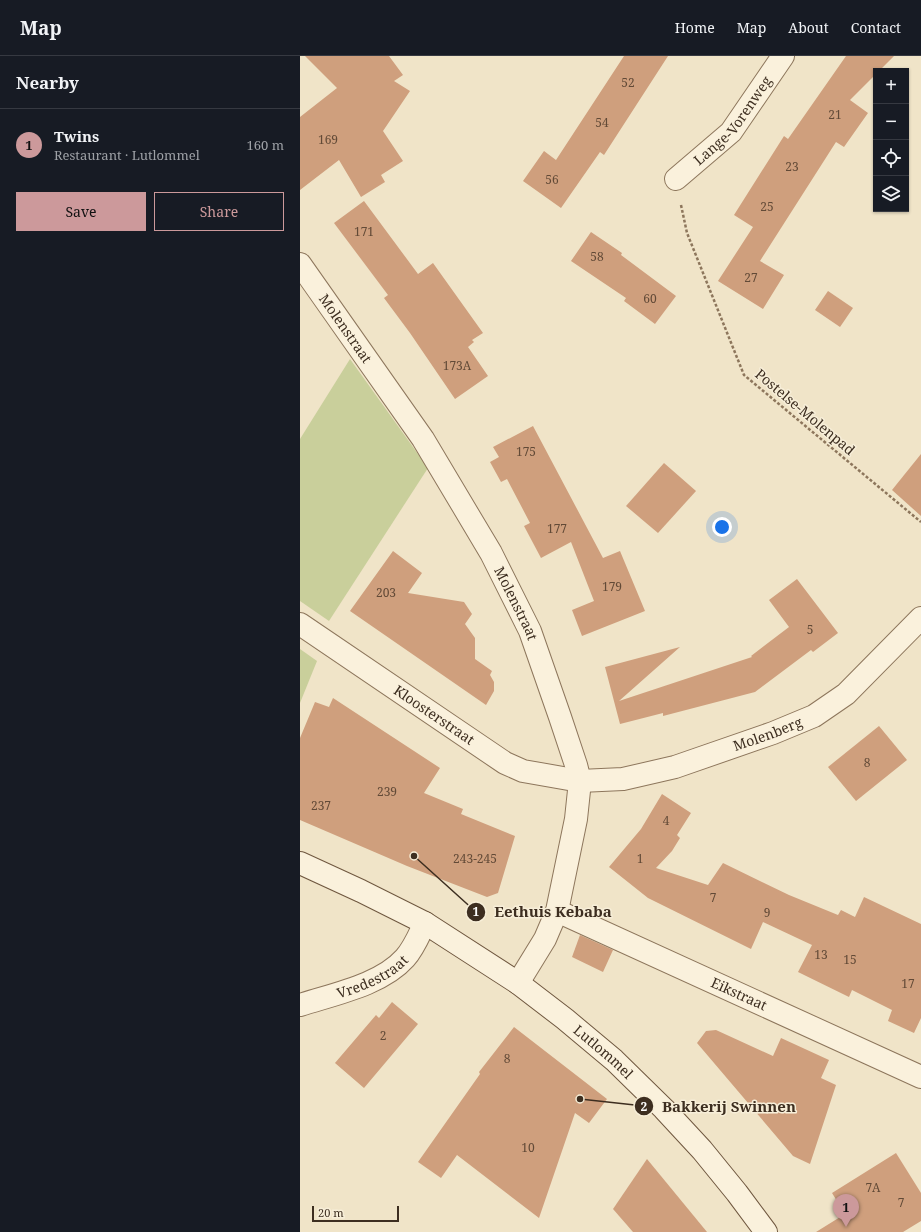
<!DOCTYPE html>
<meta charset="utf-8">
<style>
:root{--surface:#171b24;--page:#20242c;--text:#f1f3f6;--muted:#9ea1a6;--line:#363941;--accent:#cc999b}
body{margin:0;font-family:"Noto Serif",serif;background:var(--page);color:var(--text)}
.controls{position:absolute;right:12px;top:12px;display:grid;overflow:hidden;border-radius:0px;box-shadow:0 1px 3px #0004}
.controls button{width:36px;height:36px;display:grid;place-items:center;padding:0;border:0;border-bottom:1px solid var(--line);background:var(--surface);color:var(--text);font:20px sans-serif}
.scale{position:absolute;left:12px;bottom:10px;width:87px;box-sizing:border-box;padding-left:4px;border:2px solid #3d2e20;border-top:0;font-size:11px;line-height:14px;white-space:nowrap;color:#3d2e20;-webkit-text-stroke:3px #f7eed8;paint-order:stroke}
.you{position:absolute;left:422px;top:471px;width:14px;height:14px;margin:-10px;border:3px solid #fff;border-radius:50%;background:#1a73e8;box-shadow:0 0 0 6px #1a73e833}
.badge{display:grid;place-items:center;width:26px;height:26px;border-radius:50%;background:var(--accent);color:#111;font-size:13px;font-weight:700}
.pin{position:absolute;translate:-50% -33px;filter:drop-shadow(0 1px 2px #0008)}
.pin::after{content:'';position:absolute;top:21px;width:14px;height:12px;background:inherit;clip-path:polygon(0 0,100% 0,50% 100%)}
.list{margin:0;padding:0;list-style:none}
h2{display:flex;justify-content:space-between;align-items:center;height:52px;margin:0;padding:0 16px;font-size:17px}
h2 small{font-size:13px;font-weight:400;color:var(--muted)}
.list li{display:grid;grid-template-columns:26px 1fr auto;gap:12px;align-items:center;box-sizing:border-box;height:72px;padding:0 16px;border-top:1px solid var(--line)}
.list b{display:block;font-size:15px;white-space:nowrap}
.list p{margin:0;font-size:13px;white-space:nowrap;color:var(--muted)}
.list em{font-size:13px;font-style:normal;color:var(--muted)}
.actions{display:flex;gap:8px;padding:12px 16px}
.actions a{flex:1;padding:9px 0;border:1px solid var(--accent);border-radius:0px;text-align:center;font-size:14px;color:var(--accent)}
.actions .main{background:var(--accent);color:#111}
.icon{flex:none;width:22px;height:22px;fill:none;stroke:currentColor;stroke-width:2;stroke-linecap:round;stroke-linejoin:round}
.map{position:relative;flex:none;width:621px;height:1176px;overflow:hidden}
header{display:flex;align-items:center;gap:24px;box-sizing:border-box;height:56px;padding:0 20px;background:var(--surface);border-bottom:1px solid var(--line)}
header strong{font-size:19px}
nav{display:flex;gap:22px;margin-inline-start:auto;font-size:14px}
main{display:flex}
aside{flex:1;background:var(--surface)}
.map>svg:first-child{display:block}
</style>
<header>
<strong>Map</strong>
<nav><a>Home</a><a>Map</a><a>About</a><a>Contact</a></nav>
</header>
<main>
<aside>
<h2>Nearby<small></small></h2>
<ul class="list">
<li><span class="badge">1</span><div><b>Twins</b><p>Restaurant · Lutlommel</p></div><em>160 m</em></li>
</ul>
<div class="actions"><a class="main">Save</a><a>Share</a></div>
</aside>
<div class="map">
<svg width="621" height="1176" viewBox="0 0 621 1176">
<rect width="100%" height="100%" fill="#f0e4c8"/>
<g fill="#c9cf9b">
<path d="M 50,303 L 128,412 L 29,565 L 0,545 L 0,383 Z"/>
<path d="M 0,593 L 17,605 L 0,647 Z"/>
</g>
<g fill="#cf9f7d">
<path d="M 5,0 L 89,0 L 103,19 L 94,25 L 110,35 L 83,75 L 103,105 L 81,119 L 85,126 L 61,141 L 39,104 L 0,134 L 0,61 L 37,32 Z"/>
<path d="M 324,0 L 368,0 L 304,99 L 300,96 L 261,152 L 223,125 L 244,95 L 256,104 Z"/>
<path d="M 546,0 L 594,0 L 579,15 L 576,15 L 576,18 L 550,44 L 568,57 L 544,91 L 536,86 L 460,205 L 484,219 L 463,253 L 418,225 L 453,171 L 434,159 L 484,80 L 488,83 Z"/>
<path d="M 64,145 L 118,218 L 133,207 L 183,277 L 172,284 L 174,286 L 168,291 L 188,320 L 155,343 L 110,277 L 84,242 L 88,239 L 34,167 Z"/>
<path d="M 291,176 L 322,197 L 321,199 L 376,240 L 355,268 L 324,245 L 326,242 L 271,205 Z"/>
<path d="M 528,235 L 553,252 L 540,271 L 515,254 Z"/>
<path d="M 233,370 L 303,502 L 320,495 L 345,555 L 282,580 L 272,554 L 294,545 L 271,486 L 241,502 L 224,470 L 230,467 L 207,423 L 201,426 L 190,406 L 199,401 L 193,391 Z"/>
<path d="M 621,398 L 621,460 L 592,434 Z"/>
<path d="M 364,407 L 396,435 L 358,477 L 326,450 Z"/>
<path d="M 93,495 L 122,517 L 108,537 L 164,546 L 172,558 L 165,568 L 175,582 L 175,603 L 192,615 L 190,619 L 194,626 L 194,635 L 186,649 L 50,555 Z"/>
<path d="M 497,523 L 538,577 L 513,596 L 511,594 L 455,636 L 363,660 L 363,657 L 320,668 L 305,611 L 380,591 L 319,645 L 452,601 L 451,600 L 489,571 L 469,544 Z"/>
<path d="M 33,642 L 140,712 L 124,737 L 163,753 L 161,758 L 215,780 L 198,837 L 187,841 L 107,810 L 0,764 L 0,682 L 15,646 L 29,651 Z"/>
<path d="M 579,670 L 607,704 L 556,745 L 528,711 Z"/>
<path d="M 362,738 L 391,757 L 377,779 L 380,782 L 372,795 L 356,812 L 408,829 L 423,807 L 489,839 L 538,859 L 541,854 L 555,861 L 564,841 L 621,868 L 621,962 L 614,977 L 588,965 L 592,954 L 552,934 L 549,941 L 498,916 L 512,889 L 463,866 L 451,893 L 348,842 L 309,811 L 341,773 Z"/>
<path d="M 280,879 L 313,894 L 303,916 L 272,901 Z"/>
<path d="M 92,946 L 118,968 L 64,1032 L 35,1007 L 76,959 L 79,962 Z"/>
<path d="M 214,971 L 307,1043 L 289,1067 L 275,1057 L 239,1162 L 157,1099 L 141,1122 L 118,1106 L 180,1018 L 179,1016 Z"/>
<path d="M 416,974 L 473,1000 L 481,982 L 529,1004 L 521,1022 L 536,1029 L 510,1108 L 493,1100 L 397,987 L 406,975 Z"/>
<path d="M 596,1097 L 621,1137 L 621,1165 L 603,1176 L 516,1176 L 545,1158 L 532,1137 Z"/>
<path d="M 347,1103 L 407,1176 L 333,1176 L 313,1153 Z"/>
</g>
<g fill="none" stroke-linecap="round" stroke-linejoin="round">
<defs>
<g id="street">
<path id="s1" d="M 376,123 L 431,76 L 483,0"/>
<path id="s2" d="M 0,208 L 123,383 L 191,497 L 230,575 L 260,661 L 276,709 L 280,725 L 276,763 L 257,855 L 245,883 L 218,927"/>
<path id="s3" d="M 0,568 L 205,707 L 223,715 L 280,725 L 323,723 L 375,711 L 473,677 L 514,660 L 546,638 L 621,562"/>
<path id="s4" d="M 257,855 L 621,1021"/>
<path id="s5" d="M 0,949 C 34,938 81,929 105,902 C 114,892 119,879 125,867"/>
</g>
<g id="secondary">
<path id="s6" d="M 0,807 L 61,835 L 125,867 L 218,927 L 265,963 L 314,1004 L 364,1053 L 402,1094 L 437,1137 L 466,1176"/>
</g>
</defs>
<use href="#street" stroke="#8d765c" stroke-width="24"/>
<use href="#secondary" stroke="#6f573f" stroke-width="24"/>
<path stroke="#8d765c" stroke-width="2.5" stroke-dasharray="3 2" stroke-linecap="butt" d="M 381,149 L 387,177 L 444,319 L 621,466"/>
<use href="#street" stroke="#faf1dc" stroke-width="22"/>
<use href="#secondary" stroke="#faf1dc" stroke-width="22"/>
</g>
<g text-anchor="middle" stroke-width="3" stroke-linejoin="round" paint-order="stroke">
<g font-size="12" fill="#624a37">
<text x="328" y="31">52</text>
<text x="535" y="63">21</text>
<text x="302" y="71">54</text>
<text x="28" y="88">169</text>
<text x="492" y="115">23</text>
<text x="252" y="128">56</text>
<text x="467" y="155">25</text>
<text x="64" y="180">171</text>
<text x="297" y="205">58</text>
<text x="451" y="226">27</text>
<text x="350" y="247">60</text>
<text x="157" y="314">173A</text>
<text x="226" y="400">175</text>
<text x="257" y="477">177</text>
<text x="312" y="535">179</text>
<text x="86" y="541">203</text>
<text x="510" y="578">5</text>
<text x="567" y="711">8</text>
<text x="87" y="740">239</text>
<text x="21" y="754">237</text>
<text x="366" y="769">4</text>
<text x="175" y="807">243-245</text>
<text x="340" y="807">1</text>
<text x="413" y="846">7</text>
<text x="467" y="861">9</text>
<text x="521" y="903">13</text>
<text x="550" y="908">15</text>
<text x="608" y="932">17</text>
<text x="83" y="984">2</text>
<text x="207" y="1007">8</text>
<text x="228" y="1096">10</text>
<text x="573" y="1136">7A</text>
<text x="601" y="1151">7</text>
</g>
<g font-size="14" fill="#3d2e20" stroke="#f7eed8">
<text dy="5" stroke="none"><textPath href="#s1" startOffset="82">Lange-Vorenweg</textPath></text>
<text dy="5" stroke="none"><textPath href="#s2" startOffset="79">Molenstraat</textPath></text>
<text transform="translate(505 356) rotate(40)" y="5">Postelse-Molenpad</text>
<text dy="5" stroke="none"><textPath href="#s2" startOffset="403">Molenstraat</textPath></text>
<text dy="5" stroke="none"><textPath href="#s3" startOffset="162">Kloosterstraat</textPath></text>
<text dy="5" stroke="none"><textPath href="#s3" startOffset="520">Molenberg</textPath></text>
<text dy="5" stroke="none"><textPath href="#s5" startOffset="78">Vredestraat</textPath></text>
<text dy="5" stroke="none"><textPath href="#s4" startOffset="200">Eikstraat</textPath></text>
<text dy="5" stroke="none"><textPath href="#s6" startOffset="359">Lutlommel</textPath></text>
</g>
</g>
<path fill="none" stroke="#3d2e20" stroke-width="1.5" d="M114 800L176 856M280 1043L344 1050"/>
<g fill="#3d2e20" stroke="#f7eed8" stroke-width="1.5">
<circle cx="114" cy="800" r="4"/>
<circle cx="280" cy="1043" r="4"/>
<circle cx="176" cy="856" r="10"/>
<circle cx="344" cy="1050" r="10"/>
</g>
<g font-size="12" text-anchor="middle" font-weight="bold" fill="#fff">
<text x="176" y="860">1</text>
<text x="344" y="1055">2</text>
</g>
<g font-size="15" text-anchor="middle" font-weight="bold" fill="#3d2e20" stroke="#f7eed8" stroke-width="3" stroke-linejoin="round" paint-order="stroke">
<text x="253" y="861">Eethuis Kebaba</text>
<text x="429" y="1056">Bakkerij Swinnen</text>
</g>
</svg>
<div class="controls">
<button>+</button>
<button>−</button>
<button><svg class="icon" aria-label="locate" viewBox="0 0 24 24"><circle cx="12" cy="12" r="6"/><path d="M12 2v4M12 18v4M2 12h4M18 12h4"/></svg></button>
<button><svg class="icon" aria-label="layers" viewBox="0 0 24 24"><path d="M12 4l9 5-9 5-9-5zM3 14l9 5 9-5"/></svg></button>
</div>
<div class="scale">20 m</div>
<div class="you"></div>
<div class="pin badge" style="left:546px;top:1171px">1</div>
</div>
</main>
